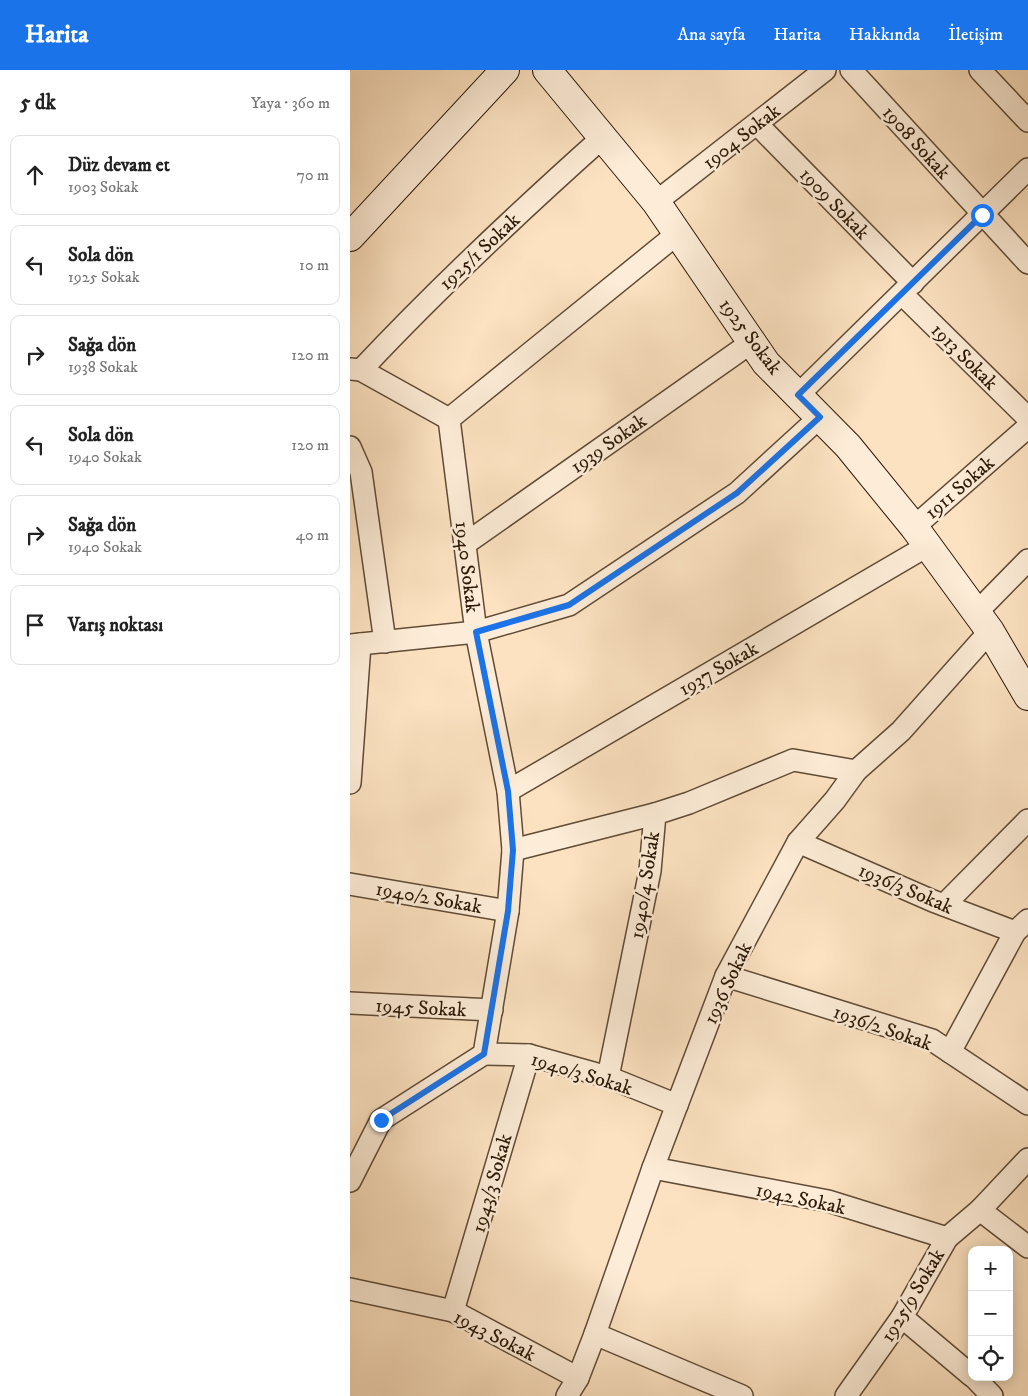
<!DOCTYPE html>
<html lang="tr">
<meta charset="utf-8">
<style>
:root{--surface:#fff;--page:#f2f2f2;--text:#222;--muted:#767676;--line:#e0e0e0;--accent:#1a73e8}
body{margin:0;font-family:"IM FELL DW Pica",serif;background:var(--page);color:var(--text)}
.controls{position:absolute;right:15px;bottom:15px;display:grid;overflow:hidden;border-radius:10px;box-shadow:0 2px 12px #0003}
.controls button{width:45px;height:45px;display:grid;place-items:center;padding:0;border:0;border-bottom:1px solid var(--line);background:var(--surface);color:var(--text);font:25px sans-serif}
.stop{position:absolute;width:15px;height:15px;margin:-11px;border:4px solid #1a73e8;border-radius:50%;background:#fff}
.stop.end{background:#1a73e8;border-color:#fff;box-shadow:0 1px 5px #0008}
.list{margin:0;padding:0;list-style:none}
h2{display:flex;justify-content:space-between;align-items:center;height:65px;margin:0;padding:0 20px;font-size:21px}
h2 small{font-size:16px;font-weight:400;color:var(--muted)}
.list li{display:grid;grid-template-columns:32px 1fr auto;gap:15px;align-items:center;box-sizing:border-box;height:80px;margin:0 10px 10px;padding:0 10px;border:1px solid var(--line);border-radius:10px}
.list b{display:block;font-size:19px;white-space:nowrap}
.list p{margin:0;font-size:16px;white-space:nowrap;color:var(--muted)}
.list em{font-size:16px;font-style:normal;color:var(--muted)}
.icon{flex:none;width:28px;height:28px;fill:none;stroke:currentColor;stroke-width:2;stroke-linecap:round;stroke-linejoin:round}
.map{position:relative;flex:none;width:678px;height:1326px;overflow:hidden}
header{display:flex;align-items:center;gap:30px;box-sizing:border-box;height:70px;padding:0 25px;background:var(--accent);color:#fff}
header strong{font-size:24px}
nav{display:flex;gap:28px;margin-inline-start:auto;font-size:18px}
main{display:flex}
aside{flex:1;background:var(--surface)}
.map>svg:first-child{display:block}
</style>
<header>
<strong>Harita</strong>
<nav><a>Ana sayfa</a><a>Harita</a><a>Hakkında</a><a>İletişim</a></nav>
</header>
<main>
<aside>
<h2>5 dk<small>Yaya · 360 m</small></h2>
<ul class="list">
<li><svg class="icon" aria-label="ahead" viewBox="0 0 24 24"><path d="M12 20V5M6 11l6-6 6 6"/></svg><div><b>Düz devam et</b><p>1903 Sokak</p></div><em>70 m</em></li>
<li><svg class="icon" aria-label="left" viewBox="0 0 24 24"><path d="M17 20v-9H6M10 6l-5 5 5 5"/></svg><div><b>Sola dön</b><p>1925 Sokak</p></div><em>10 m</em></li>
<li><svg class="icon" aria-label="right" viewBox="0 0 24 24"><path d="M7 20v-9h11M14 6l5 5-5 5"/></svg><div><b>Sağa dön</b><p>1938 Sokak</p></div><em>120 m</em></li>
<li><svg class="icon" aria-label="left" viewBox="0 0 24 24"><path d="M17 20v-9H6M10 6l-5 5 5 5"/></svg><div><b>Sola dön</b><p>1940 Sokak</p></div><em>120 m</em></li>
<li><svg class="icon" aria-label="right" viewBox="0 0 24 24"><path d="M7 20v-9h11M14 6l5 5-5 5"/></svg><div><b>Sağa dön</b><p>1940 Sokak</p></div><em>40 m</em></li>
<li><svg class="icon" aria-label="arrive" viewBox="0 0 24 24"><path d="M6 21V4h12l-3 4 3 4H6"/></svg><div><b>Varış noktası</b></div></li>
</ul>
</aside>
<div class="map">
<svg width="678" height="1326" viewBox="0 0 678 1326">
<rect width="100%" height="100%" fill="#fce2c1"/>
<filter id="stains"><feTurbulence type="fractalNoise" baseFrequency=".004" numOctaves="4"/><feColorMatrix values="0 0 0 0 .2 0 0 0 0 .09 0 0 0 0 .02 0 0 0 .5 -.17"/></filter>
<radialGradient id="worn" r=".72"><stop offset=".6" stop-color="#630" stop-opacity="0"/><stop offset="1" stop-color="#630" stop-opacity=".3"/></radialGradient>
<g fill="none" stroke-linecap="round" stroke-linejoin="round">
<defs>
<g id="street">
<path d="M 501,0 L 678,193"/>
<path d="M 630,0 L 678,51"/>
<path d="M 407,54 L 563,213"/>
<path d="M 306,132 L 475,0"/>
<path d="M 552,224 L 678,348"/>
<path d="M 0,299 L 11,300 L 99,349"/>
<path d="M 11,300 C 88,218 169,142 253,67"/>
<path d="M 448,325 L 678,99"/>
<path d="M 0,377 L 11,402 L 35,572"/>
<path d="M 564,457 L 678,357"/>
<path d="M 115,474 L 402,272"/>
<path d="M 627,542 L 678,490"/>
<path d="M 0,575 L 126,562 L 219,535 L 387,423 L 470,347"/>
<path d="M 0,713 L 10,574"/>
<path d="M 158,721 L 577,476"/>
<path d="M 448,772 L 583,831 L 665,862"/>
<path d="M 163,780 L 305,744"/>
<path d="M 0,814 L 158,841"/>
<path d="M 594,835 L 678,750"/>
<path d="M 376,906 L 582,970 L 678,1034"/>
<path d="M 0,933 L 142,940"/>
<path d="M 600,982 L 665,862 L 678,850"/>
<path d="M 134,984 L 179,985 L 258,1007 L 327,1035"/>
<path d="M 258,1007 L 300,801 L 305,744 L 339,733 L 443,690 L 506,701"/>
<path d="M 303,1098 L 478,1131 L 597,1168"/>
<path d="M 0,1111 L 31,1050 L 134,984 L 158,841 L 163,780 L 158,721 L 126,562 L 99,349 L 327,164"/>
<path d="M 630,1140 L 678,1177"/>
<path d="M 0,1219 L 103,1241 L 228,1308"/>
<path d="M 103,1241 L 179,985"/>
<path d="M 552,1247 L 622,1306"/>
<path d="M 245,1264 L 392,1326"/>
<path d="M 624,1307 L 642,1326"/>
<path d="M 217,1326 L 228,1308 L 245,1264 L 303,1098 L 376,906 L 448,772 L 485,730 L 506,701 L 551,661 L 640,561"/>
<path d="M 496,1326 L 552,1247 L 597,1168 L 630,1140 L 678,1089"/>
</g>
<g id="secondary">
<path d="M 197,0 L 306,132 L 416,293 L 498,376 L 564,457 L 640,561 L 678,626"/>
<path d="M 0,167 L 155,0"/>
</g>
</defs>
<use href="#street" stroke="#604b36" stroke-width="24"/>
<use href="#secondary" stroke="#2c1908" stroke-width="30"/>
<use href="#street" stroke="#fdecd7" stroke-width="21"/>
<use href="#secondary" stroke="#fdecd7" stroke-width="28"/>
</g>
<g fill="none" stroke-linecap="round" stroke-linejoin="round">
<path stroke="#1a73e8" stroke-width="6" d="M 31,1050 L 134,984 L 158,841 L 163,780 L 158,721 L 126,562 L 219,535 L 387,423 L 470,347 L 448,325 L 632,145"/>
</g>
<g text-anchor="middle" stroke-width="5" stroke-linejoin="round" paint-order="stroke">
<g font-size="20" fill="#2c1908" stroke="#fdecd7">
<text transform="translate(391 66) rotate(-38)" y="7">1904 Sokak</text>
<text transform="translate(567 72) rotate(48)" y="7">1908 Sokak</text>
<text transform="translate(485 133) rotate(46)" y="7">1909 Sokak</text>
<text transform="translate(129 181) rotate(-43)" y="7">1925/1 Sokak</text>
<text transform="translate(401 266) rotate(53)" y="7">1925 Sokak</text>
<text transform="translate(615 286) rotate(45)" y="7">1913 Sokak</text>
<text transform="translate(258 373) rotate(-35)" y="7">1939 Sokak</text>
<text transform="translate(609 417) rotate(-41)" y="7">1911 Sokak</text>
<text transform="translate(118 497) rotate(83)" y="7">1940 Sokak</text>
<text transform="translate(368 598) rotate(-30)" y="7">1937 Sokak</text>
<text transform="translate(294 815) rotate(-81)" y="7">1940/4 Sokak</text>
<text transform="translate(556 818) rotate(23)" y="7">1936/3 Sokak</text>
<text transform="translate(79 827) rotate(10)" y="7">1940/2 Sokak</text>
<text transform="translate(377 913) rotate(-65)" y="7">1936 Sokak</text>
<text transform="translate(71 937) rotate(3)" y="7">1945 Sokak</text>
<text transform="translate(533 957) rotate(19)" y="7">1936/2 Sokak</text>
<text transform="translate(232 1003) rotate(17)" y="7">1940/3 Sokak</text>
<text transform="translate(141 1113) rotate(-74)" y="7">1943/3 Sokak</text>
<text transform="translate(451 1128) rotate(12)" y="7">1942 Sokak</text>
<text transform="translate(562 1225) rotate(-59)" y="7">1925/9 Sokak</text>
<text transform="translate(145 1265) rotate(27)" y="7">1943 Sokak</text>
</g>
</g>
<rect width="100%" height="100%" filter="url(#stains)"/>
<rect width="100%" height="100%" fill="url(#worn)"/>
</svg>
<div class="controls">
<button>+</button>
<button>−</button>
<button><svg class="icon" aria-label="locate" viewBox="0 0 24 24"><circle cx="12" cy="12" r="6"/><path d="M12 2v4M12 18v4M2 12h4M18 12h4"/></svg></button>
</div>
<div class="stop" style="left:632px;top:145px"></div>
<div class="stop end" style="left:31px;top:1050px"></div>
</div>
</main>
